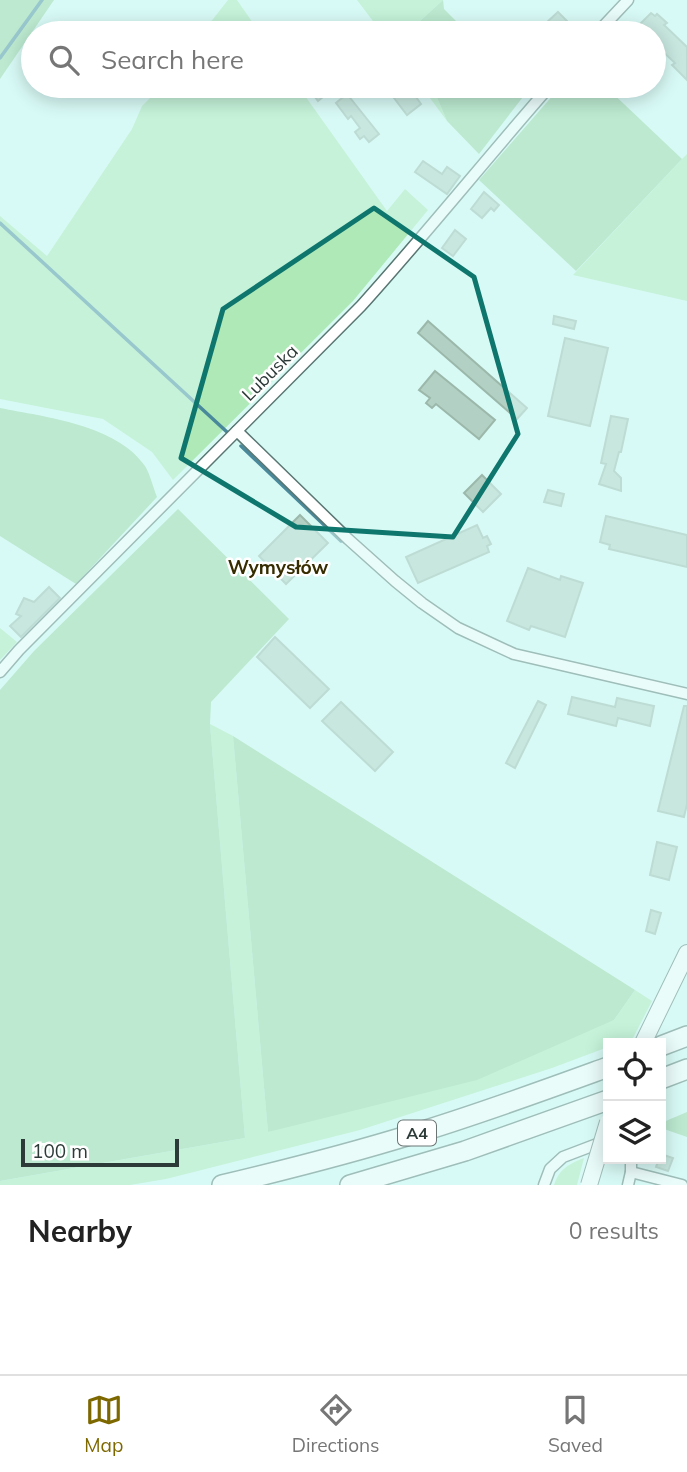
<!DOCTYPE html>
<meta charset="utf-8">
<style>
:root{--surface:#fff;--page:#f6f6f6;--text:#222;--muted:#767676;--line:#e0e0e0;--accent:#7d6800}
body{margin:0;font-family:Mulish,sans-serif;background:var(--page);color:var(--text)}
.controls{position:absolute;right:21px;bottom:21px;display:grid;overflow:hidden;border-radius:0px;box-shadow:0 4px 18px #0003}
.controls button{width:63px;height:63px;display:grid;place-items:center;padding:0;border:0;border-bottom:2px solid var(--line);background:var(--surface);color:var(--text);font:35px sans-serif}
.scale{position:absolute;left:21px;bottom:18px;width:158px;box-sizing:border-box;padding-left:7px;border:4px solid #2c3a38;border-top:0;font-size:19px;line-height:24px;white-space:nowrap;color:#2c3a38;-webkit-text-stroke:5px #fff;paint-order:stroke}
.list{margin:0;padding:0;list-style:none}
h2{display:flex;justify-content:space-between;align-items:center;height:91px;margin:0;padding:0 28px;font-size:30px}
h2 small{font-size:23px;font-weight:400;color:var(--muted)}
.icon{flex:none;width:38px;height:38px;fill:none;stroke:currentColor;stroke-width:2;stroke-linecap:round;stroke-linejoin:round}
.map{position:relative;flex:none;width:687px;height:1185px;overflow:hidden}
.search{position:absolute;background:var(--surface);box-shadow:0 4px 18px #0003;left:21px;right:21px;top:21px;height:77px;display:flex;align-items:center;gap:18px;box-sizing:border-box;padding:0 24px;border-radius:38px;color:var(--muted);font-size:26px}
.sheet{height:189px;background:var(--surface)}
nav{display:flex;justify-content:space-around;align-items:center;box-sizing:border-box;height:98px;border-top:2px solid var(--line);background:var(--surface);font-size:19px;color:var(--muted)}
nav a{display:grid;justify-items:center;gap:4px}
nav .on{color:var(--accent)}
.map>svg:first-child{display:block}
</style>
<div class="map">
<svg width="687" height="1185" viewBox="0 0 687 1185">
<rect width="100%" height="100%" fill="#d8faf5"/>
<g fill="#aee9b7">
<path d="M 228,0 L 237,0 L 260,33 L 202,33 Z"/>
<path d="M 357,0 L 443,0 L 409,31 L 410,33 L 382,33 Z"/>
<path d="M 162,86 L 298,86 L 387,211 L 405,189 L 428,210 L 353,301 L 173,480 L 152,452 L 103,419 L 0,399 L 0,216 L 47,256 L 132,129 L 142,106 Z"/>
<path d="M 421,86 L 432,86 L 447,121 Z"/>
<path d="M 687,154 L 687,301 L 573,275 L 682,159 Z"/>
<path d="M 0,628 L 17,642 L 0,660 Z"/>
<path d="M 210,724 L 233,736 L 268,1132 L 614,1020 L 635,990 L 652,1001 L 633,1038 L 619,1043 L 608,1043 L 608,1047 L 552,1068 L 360,1130 L 166,1179 L 130,1185 L 0,1185 L 0,1181 L 245,1138 Z"/>
<path d="M 584,1158 L 577,1185 L 554,1185 C 559,1169 569,1164 584,1158 Z"/>
</g>
<g fill="#99d5a3">
<path d="M 0,0 L 54,0 L 0,79 Z"/>
<path d="M 443,0 L 444,9 L 468,33 L 410,33 L 409,31 Z"/>
<path d="M 432,86 L 519,86 L 526,93 L 479,154 L 447,121 Z"/>
<path d="M 561,86 L 605,86 L 682,159 L 576,271 L 479,180 Z"/>
<path d="M 0,408 C 45,417 117,425 145,466 C 150,474 153,487 157,497 L 76,584 L 0,536 Z"/>
<path d="M 178,509 L 289,619 L 211,702 L 210,724 L 245,1138 L 0,1181 L 0,690 L 34,651 Z"/>
<path d="M 233,736 L 635,990 L 614,1020 L 477,1080 L 268,1132 Z"/>
<path d="M 687,1112 L 687,1137 L 661,1128 L 661,1123 Z"/>
</g>
<g fill="none" stroke-linecap="round" stroke-linejoin="round">
<g stroke="#49899b" stroke-width="3.5">
<path d="M 0,58 L 42,0"/>
<path d="M 0,223 L 227,432"/>
<path d="M 241,446 L 341,541"/>
</g>
</g>
<g fill="#b2d0c3" stroke="#9bb8ab" stroke-width="2">
<path d="M 558,12 L 568,22 L 562,29 L 566,33 L 553,33 L 544,25 Z"/>
<path d="M 651,13 L 655,16 L 657,14 L 667,23 L 664,25 L 687,47 L 687,80 L 672,65 L 675,63 L 654,43 L 654,33 L 635,33 L 639,29 L 637,27 Z"/>
<path d="M 307,86 L 336,86 L 318,101 Z"/>
<path d="M 404,90 L 409,96 L 413,93 L 421,104 L 407,115 L 394,98 Z"/>
<path d="M 347,94 L 379,134 L 369,142 L 364,136 L 360,139 L 355,132 L 360,128 L 351,116 L 348,119 L 336,103 Z"/>
<path d="M 423,161 L 442,174 L 447,167 L 460,176 L 447,194 L 415,172 Z"/>
<path d="M 484,192 L 499,205 L 494,211 L 491,208 L 482,218 L 471,209 Z"/>
<path d="M 455,230 L 466,239 L 453,256 L 442,248 Z"/>
<path d="M 554,316 L 576,321 L 574,329 L 553,324 Z"/>
<path d="M 428,321 L 527,408 L 517,419 L 418,333 Z"/>
<path d="M 565,338 L 608,348 L 590,426 L 548,416 Z"/>
<path d="M 435,371 L 495,420 L 479,439 L 436,404 L 432,408 L 426,403 L 430,398 L 419,390 Z"/>
<path d="M 611,416 L 628,419 L 621,452 L 619,452 L 614,471 L 621,478 L 621,491 L 599,484 L 606,464 L 601,463 Z"/>
<path d="M 482,475 L 501,494 L 483,512 L 464,493 Z"/>
<path d="M 548,490 L 564,494 L 561,506 L 544,502 Z"/>
<path d="M 300,515 L 328,543 L 286,584 L 259,556 Z"/>
<path d="M 606,516 L 687,535 L 687,567 L 609,549 L 610,545 L 600,542 Z"/>
<path d="M 477,525 L 483,538 L 487,536 L 491,544 L 487,546 L 489,552 L 418,583 L 406,557 Z"/>
<path d="M 528,568 L 560,580 L 561,576 L 583,583 L 565,637 L 531,626 L 529,630 L 507,621 Z"/>
<path d="M 49,587 L 60,598 L 21,637 L 10,626 L 21,616 L 16,614 L 24,598 L 34,602 Z"/>
<path d="M 275,637 L 329,689 L 310,708 L 257,657 Z"/>
<path d="M 572,697 L 615,707 L 617,698 L 654,706 L 650,726 L 618,718 L 616,726 L 568,714 Z"/>
<path d="M 538,701 L 546,705 L 515,768 L 506,763 Z"/>
<path d="M 341,702 L 393,752 L 375,771 L 322,721 Z"/>
<path d="M 684,706 L 687,706 L 687,804 L 684,817 L 658,811 Z"/>
<path d="M 657,842 L 677,847 L 669,880 L 650,875 Z"/>
<path d="M 651,910 L 661,913 L 655,934 L 646,931 Z"/>
<path d="M 661,1154 L 673,1158 L 668,1171 L 656,1167 L 659,1159 L 661,1159 Z"/>
</g>
<g fill="none" stroke-linecap="round" stroke-linejoin="round">
<defs>
<g id="minor">
<path d="M 597,33 L 628,0"/>
<path d="M 237,431 L 348,539 L 395,581 L 422,603 L 458,628 L 514,654 L 687,694"/>
<path d="M 0,672 L 19,650 L 361,306 C 426,234 486,159 550,86"/>
<path d="M 631,1172 L 682,1185"/>
<path d="M 544,1185 L 550,1169 L 563,1157 L 605,1141"/>
<path d="M 628,1185 L 631,1172 L 631,1159"/>
</g>
<path id="secondary" d="M 643,1043 L 687,953"/>
<g id="motorway">
<path d="M 661,1046 L 687,1036"/>
<path d="M 661,1079 L 687,1069"/>
<path d="M 222,1185 C 285,1170 348,1154 410,1135 C 477,1115 542,1091 608,1067"/>
<path d="M 350,1185 L 465,1151 L 608,1100"/>
</g>
</defs>
<use href="#minor" stroke="#587672" stroke-width="13"/>
<use href="#secondary" stroke="#587672" stroke-width="18"/>
<use href="#motorway" stroke="#587672" stroke-width="22"/>
<use href="#minor" stroke="#fff" stroke-width="10"/>
<use href="#secondary" stroke="#fff" stroke-width="16"/>
<use href="#motorway" stroke="#fff" stroke-width="19"/>
<defs>
<path id="secondary-bridge" d="M 589,1185 L 608,1122"/>
</defs>
<use href="#secondary-bridge" stroke="#587672" stroke-width="18" stroke-linecap="butt"/>
<use href="#secondary-bridge" stroke="#fff" stroke-width="16"/>
</g>
<path d="M0 0H687V1185H0ZM 374,208 L 474,277 L 518,434 L 453,537 L 296,527 L 181,458 L 223,309 Z" fill="#d8faf5" fill-opacity=".55" fill-rule="evenodd"/>
<path fill="none" stroke="#0f766e" stroke-width="5" stroke-linejoin="round" d="M 374,208 L 474,277 L 518,434 L 453,537 L 296,527 L 181,458 L 223,309 Z"/>
<g text-anchor="middle" stroke-width="5" stroke-linejoin="round" paint-order="stroke">
<rect fill="#fff" stroke="#6b7574" stroke-width="2" x="398" y="1120.5" width="38" height="25" rx="5"/>
<g font-size="16" font-weight="bold" fill="#2c3a38">
<text x="417" y="1139">A4</text>
</g>
<g font-size="18" fill="#2c3a38" stroke="#fff">
<text transform="translate(270 373) rotate(-45)" y="6">Lubuska</text>
</g>
<g font-size="19" font-weight="bold" fill="#362c00" stroke="#fff">
<text x="278" y="574">Wymysłów</text>
</g>
</g>
</svg>
<div class="controls">
<button><svg class="icon" aria-label="locate" viewBox="0 0 24 24"><circle cx="12" cy="12" r="6"/><path d="M12 2v4M12 18v4M2 12h4M18 12h4"/></svg></button>
<button><svg class="icon" aria-label="layers" viewBox="0 0 24 24"><path d="M12 4l9 5-9 5-9-5zM3 14l9 5 9-5"/></svg></button>
</div>
<div class="scale">100 m</div>
<div class="search"><svg class="icon" aria-label="search" viewBox="0 0 24 24"><circle cx="10" cy="10" r="6"/><path d="M15 15l6 6"/></svg>Search here</div>
</div>
<section class="sheet">
<h2>Nearby<small>0 results</small></h2>
<ul class="list">
</ul>
</section>
<nav>
<a class="on"><svg class="icon" aria-label="map" viewBox="0 0 24 24"><path d="M3 6l6-2 6 2 6-2v14l-6 2-6-2-6 2zM9 4v14M15 6v14"/></svg>Map</a>
<a><svg class="icon" aria-label="directions" viewBox="0 0 24 24"><path d="M12 3l9 9-9 9-9-9zM9 14v-3h6M13 9l2 2-2 2"/></svg>Directions</a>
<a><svg class="icon" aria-label="saved" viewBox="0 0 24 24"><path d="M7 4h10v16l-5-4-5 4z"/></svg>Saved</a>
</nav>
